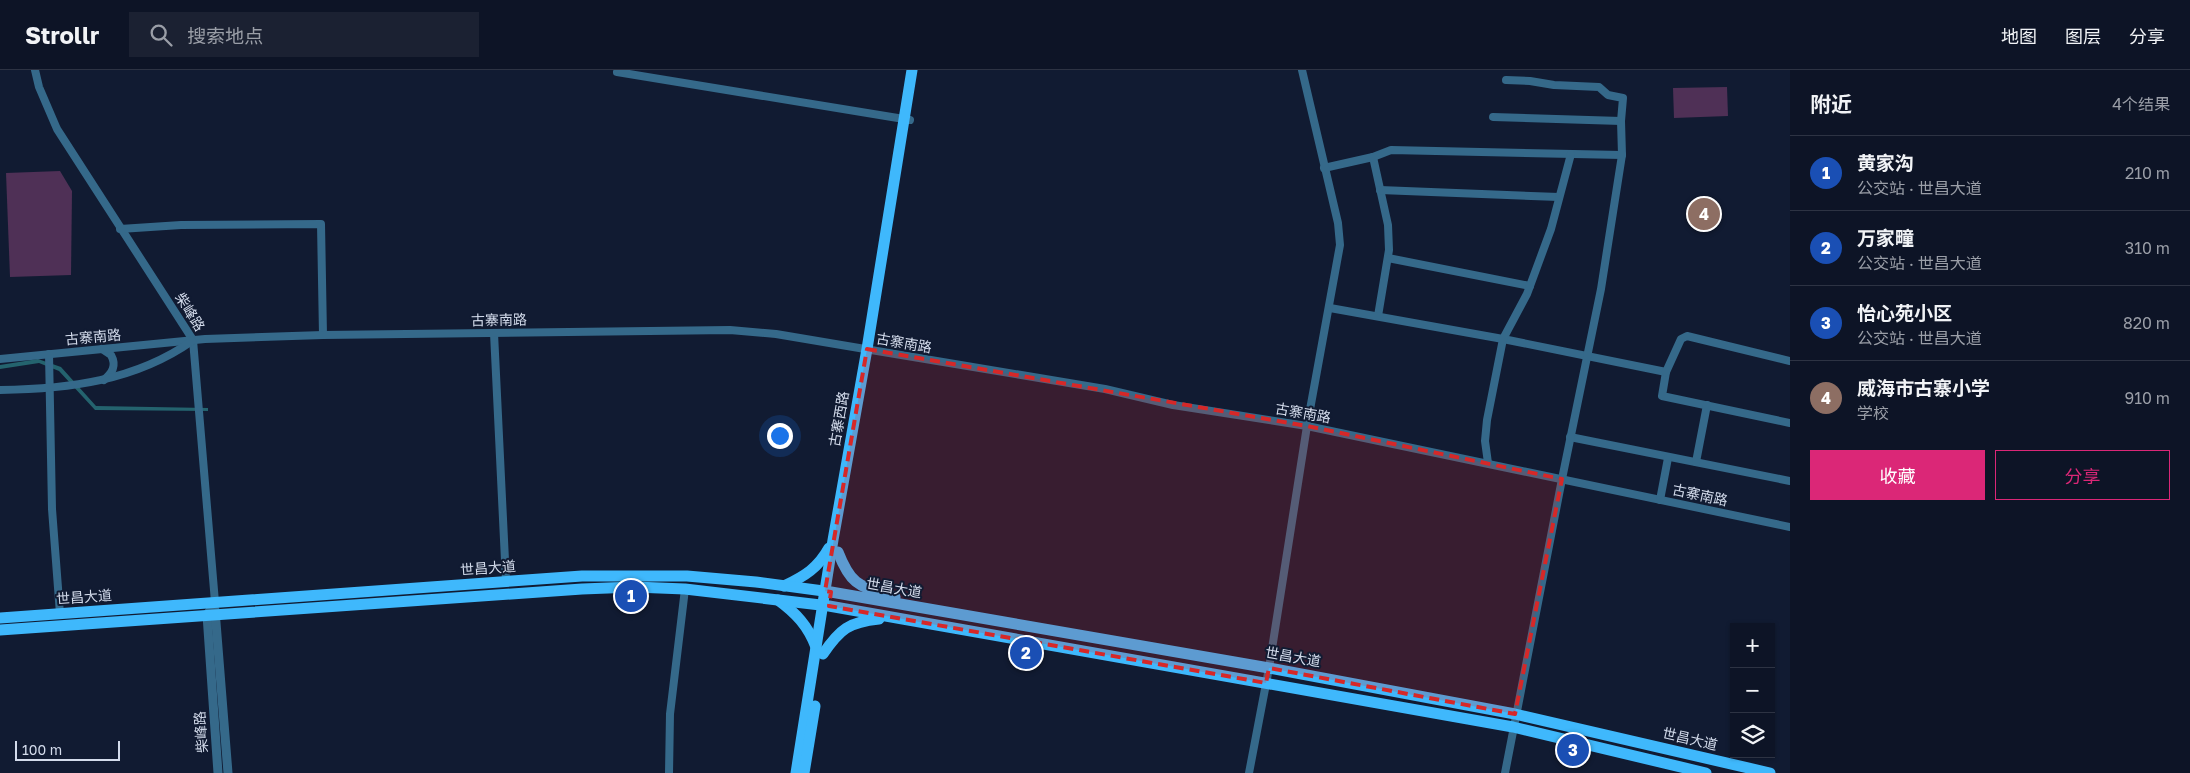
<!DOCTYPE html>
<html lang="zh">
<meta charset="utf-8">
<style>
:root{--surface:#0d1426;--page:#1b2132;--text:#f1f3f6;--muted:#9a9ea7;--line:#2d3343;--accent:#db2777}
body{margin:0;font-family:"Golos Text","Noto Sans SC",sans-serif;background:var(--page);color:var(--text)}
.controls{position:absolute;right:15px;bottom:15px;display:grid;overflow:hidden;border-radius:0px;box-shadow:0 1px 4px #0004}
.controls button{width:45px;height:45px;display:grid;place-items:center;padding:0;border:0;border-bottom:1px solid var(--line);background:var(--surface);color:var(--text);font:25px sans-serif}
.scale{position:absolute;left:15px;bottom:12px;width:105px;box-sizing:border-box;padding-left:5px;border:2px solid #d3dbeb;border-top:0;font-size:14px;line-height:18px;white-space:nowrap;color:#d3dbeb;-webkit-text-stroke:4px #111b32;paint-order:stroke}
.you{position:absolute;left:779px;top:365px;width:18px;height:18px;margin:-12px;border:4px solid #fff;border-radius:50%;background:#1a73e8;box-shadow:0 0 0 8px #1a73e833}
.badge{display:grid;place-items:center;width:32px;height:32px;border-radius:50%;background:var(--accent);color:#fff;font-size:16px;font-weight:700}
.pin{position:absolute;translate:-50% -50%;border:2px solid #fff;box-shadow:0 1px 5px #0006}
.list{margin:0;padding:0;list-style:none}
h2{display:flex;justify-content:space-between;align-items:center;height:65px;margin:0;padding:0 20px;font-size:21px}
h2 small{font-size:16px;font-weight:400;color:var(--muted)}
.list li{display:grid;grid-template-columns:32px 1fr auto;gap:15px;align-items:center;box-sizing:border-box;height:75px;padding:0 20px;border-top:1px solid var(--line)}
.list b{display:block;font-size:19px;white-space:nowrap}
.list p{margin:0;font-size:16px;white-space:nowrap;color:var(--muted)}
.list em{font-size:16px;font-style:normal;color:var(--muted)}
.actions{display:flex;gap:10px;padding:15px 20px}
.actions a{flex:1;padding:11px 0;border:1px solid var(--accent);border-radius:0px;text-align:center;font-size:18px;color:var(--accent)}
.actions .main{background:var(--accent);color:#fff}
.icon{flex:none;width:28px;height:28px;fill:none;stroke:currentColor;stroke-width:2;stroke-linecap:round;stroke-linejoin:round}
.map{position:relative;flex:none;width:1790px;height:703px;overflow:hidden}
header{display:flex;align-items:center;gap:30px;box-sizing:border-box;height:70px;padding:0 25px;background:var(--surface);border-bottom:1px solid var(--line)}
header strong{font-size:24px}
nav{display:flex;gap:28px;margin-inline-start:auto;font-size:18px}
.search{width:350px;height:45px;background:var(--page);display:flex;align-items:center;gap:12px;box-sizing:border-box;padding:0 18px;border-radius:0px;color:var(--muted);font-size:19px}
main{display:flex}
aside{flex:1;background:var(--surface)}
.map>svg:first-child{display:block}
</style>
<header>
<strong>Strollr</strong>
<div class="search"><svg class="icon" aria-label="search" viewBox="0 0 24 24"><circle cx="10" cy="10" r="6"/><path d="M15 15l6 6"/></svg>搜索地点</div>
<nav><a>地图</a><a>图层</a><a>分享</a></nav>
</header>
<main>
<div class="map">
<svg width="1790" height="703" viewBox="0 0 1790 703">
<rect width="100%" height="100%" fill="#111b32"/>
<g fill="#4f3056">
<path d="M 1727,17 L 1728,46 L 1674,48 L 1673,18 Z"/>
<path d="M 60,101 L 72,121 L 71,205 L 10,207 L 6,103 Z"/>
</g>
<path fill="#24636e" d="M 38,289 L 61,297 L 96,336 L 208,338 L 208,341 L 95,340 L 59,301 L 39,293 L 0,299 L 0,295 Z"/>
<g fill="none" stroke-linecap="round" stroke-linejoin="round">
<g stroke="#35698a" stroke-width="8">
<path d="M 35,0 L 39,17 L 57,59 L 193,270 L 215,532"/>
<path d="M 617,2 L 910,50"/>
<path d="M 1493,47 L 1621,51"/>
<path d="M 1373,87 L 1388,155 L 1389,180 L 1378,246"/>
<path d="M 1324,98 L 1373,87 L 1391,80 L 1622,85"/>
<path d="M 1380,120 L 1559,127"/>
<path d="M 120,159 L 181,155 L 321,154 L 323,265"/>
<path d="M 1388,188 L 1530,216"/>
<path d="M 1330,238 L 1503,269 L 1666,302 L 1662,326 L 1790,353"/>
<path d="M 494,263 L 506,511"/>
<path d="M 102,279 L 111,285 C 117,296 112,303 104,310"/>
<path d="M 49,284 L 52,439 L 60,544"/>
<path d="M 0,289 L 205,269 L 323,265 L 730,260 L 776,264 L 871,280 L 1105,319 L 1173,335 L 1307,356 L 1790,457"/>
<path d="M 1666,302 L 1681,269 L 1687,266 L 1790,291"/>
<path d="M 0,320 C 68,319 135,311 192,271"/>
<path d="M 1570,367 L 1790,411"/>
<path d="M 1696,392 L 1707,335"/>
<path d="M 1488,393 L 1485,371 L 1487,350 L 1503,269 L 1527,224 L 1551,159 L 1571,84"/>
<path d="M 1660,430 L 1668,388"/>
<path d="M 669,703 L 670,644 L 685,519"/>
<path d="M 1249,703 L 1269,598 L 1307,356 L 1340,175 L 1338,153 L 1302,0"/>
<path d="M 1505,703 L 1562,409 L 1601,219 L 1622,85 L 1621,51 L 1623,28 L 1608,25 L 1599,17 L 1554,15 L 1530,11 L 1506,10"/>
</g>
<g stroke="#35698a" stroke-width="9">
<path d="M 215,532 L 207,545 L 218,703"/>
<path d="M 215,540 L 228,703"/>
</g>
<g stroke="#3fb8fc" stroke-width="11">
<path d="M 838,482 C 852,518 861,516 895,527"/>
<path d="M 784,516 C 805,506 818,498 829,478"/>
<path d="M 778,530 C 796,543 808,556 816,577"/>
<path d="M 0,548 L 582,506 L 687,506 L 756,512 L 831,522 L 1269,598 L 1515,644 L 1770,703"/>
<path d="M 0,560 L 582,519 L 634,517 L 685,519 L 829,536 L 1513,657 L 1706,703"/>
<path d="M 823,584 C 840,559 849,552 879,549"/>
<path d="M 796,703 L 833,470 L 867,279 L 912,0"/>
<path d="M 804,703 L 815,636"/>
</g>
</g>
<path fill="#d62828" fill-opacity="0.2" stroke="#d62828" stroke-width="4" stroke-dasharray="10 6" stroke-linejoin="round" d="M 867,279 L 1307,356 L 1562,409 L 1515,644 L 1269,598 L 1266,613 L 829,536 L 831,522 L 825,521 Z"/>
<g text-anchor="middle" stroke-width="4" stroke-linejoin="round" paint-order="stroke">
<g font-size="14" fill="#d3dbeb" stroke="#111b32">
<text transform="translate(190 242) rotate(58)" y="5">柴峰路</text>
<text transform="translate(499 250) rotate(-1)" y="5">古寨南路</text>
<text transform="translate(93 267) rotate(-5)" y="5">古寨南路</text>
<text transform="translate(904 273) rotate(10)" y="5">古寨南路</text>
<text transform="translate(1303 343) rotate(10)" y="5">古寨南路</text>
<text transform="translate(839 349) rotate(-80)" y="5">古寨西路</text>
<text transform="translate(1700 425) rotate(12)" y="5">古寨南路</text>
<text transform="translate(488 498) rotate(-4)" y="5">世昌大道</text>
<text transform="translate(894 518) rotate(10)" y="5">世昌大道</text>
<text transform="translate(84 527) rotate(-4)" y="5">世昌大道</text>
<text transform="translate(1293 587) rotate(10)" y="5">世昌大道</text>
<text transform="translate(201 662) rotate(-94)" y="5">柴峰路</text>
<text transform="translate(1690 669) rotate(13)" y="5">世昌大道</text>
</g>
</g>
</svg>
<div class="controls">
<button>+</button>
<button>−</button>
<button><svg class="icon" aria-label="layers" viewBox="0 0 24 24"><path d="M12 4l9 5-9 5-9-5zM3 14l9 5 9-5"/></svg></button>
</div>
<div class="scale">100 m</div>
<div class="you"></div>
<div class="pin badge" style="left:631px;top:526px;background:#1a4fb4">1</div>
<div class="pin badge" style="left:1026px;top:583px;background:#1a4fb4">2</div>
<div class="pin badge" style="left:1573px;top:680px;background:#1a4fb4">3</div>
<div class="pin badge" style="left:1704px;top:144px;background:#8d6e63">4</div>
</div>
<aside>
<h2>附近<small>4个结果</small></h2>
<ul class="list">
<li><span class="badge" style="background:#1a4fb4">1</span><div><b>黄家沟</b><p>公交站 · 世昌大道</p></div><em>210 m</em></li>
<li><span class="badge" style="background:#1a4fb4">2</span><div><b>万家疃</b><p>公交站 · 世昌大道</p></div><em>310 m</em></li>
<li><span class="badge" style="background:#1a4fb4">3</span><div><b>怡心苑小区</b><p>公交站 · 世昌大道</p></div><em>820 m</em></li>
<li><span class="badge" style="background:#8d6e63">4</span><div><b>威海市古寨小学</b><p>学校</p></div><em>910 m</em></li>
</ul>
<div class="actions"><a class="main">收藏</a><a>分享</a></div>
</aside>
</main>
